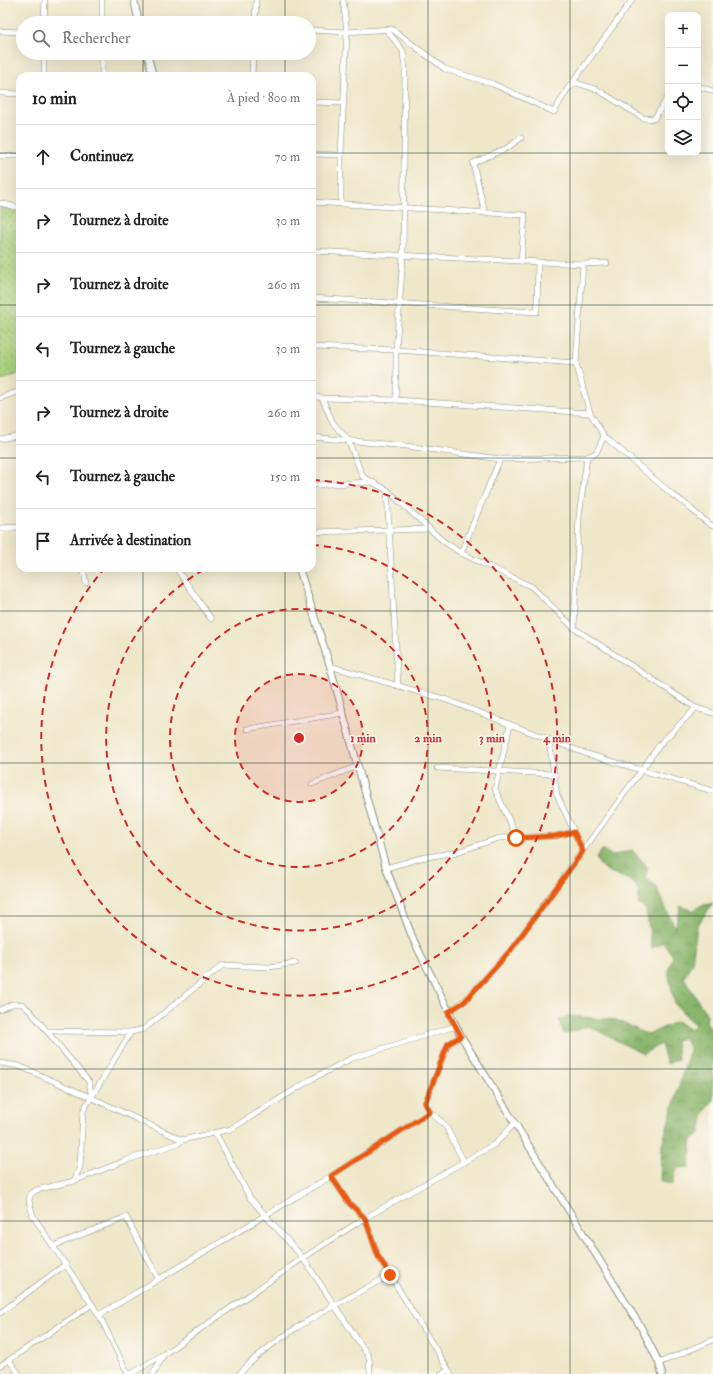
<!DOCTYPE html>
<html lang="fr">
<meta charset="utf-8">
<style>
:root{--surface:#fff;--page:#f6f6f6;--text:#222;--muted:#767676;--line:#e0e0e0}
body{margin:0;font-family:"IM FELL Double Pica",serif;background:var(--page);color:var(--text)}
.controls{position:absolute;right:12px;top:12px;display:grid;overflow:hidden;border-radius:8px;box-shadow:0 4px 16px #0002}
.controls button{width:36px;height:36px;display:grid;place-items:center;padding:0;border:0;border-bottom:1px solid var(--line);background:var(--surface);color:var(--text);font:20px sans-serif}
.stop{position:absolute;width:12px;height:12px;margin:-9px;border:3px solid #ea580c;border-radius:50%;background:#fff}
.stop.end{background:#ea580c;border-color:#fff;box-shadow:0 1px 4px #0008}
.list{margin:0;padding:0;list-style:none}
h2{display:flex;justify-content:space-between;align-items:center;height:52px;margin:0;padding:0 16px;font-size:17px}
h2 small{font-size:13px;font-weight:400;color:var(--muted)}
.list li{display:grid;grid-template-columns:26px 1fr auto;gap:12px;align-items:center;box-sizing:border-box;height:64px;padding:0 16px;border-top:1px solid var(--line)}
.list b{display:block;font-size:15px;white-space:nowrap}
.list em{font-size:13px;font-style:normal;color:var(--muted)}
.icon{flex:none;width:22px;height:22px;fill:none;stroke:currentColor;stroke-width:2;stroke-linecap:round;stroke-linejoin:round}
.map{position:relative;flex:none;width:713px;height:1374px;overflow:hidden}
.search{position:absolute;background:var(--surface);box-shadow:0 4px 16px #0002;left:16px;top:16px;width:300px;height:44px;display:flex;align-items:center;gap:10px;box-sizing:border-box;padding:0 14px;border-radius:22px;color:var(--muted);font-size:15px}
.panel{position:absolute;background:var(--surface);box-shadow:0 4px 16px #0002;left:16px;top:72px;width:300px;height:500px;border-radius:12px}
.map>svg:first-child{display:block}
</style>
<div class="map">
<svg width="713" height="1374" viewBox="0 0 713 1374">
<defs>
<pattern id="grass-dots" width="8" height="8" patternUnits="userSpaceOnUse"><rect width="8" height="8" fill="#acd37d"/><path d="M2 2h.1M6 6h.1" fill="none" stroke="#8bac67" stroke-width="1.8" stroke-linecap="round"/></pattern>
<pattern id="forest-crowns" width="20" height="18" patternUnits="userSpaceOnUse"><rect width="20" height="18" fill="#89b56c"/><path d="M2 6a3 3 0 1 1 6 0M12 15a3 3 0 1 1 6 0" fill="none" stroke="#6f945a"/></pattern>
</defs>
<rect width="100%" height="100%" fill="#fbf7ec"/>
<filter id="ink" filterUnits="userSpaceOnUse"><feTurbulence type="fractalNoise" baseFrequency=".025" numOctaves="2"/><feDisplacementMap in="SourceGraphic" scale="8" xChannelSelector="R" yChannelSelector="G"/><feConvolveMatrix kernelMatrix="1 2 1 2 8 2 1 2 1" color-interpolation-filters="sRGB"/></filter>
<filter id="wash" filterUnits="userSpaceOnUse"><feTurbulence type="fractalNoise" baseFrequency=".012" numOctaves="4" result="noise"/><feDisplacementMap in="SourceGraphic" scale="16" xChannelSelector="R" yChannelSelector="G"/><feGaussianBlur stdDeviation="0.9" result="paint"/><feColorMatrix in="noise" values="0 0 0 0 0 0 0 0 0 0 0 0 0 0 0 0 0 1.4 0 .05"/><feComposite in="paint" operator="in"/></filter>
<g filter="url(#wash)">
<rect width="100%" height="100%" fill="#eee7ca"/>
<path fill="url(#grass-dots)" stroke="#668858" d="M 0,207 L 20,210 L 20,373 L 0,381 Z"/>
<path fill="url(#forest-crowns)" stroke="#547950" d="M 603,849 L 612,856 L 632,850 L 648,867 L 645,878 L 655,885 L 675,928 L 681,906 L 692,911 L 700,906 L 713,903 L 697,926 L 692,962 L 684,978 L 707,1015 L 706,1022 L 713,1032 L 713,1100 L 704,1113 L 700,1133 L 692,1139 L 689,1167 L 677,1168 L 672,1185 L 660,1180 L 662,1145 L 690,1049 L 684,1037 L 676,1041 L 678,1059 L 667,1064 L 661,1044 L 643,1054 L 589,1026 L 564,1034 L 559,1020 L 569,1016 L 616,1020 L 648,1035 L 677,1021 L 690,1030 L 695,1025 L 675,1004 L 668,971 L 673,956 L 663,942 L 652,948 L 646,909 L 638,904 C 644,877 619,879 603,868 C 600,866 598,861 596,858 Z"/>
</g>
<g filter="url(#ink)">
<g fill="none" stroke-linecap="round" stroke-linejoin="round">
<defs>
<g id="minor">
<path d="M 44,23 L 45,0"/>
<path d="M 102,23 L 102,0"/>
<path d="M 255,23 L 256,0"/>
<path d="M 386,29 L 403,51 L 405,70 L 403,256 L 396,350 L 396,400"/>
<path d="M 309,30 L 347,32 L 392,29 L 445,69 L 493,84 L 554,112 L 568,88 L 577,83 L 598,90 L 643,118 L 654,119 L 668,97"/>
<path d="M 0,31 L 23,32"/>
<path d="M 44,53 L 44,76"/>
<path d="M 102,76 L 102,53"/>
<path d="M 252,76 L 253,53"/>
<path d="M 570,86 L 632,0"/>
<path d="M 698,86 L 713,91"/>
<path d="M 0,93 L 20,94"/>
<path d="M 312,102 L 343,103"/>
<path d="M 312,154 L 341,155"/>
<path d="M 0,156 L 20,156"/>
<path d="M 312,202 L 525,215 L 521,261"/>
<path d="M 0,203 L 20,208"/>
<path d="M 341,204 L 341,155 L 347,32 L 343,0"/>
<path d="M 485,213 L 473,163 L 507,148 L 521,138"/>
<path d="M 312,251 L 583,264 L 607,263"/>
<path d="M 583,264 L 576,363 L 590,413"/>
<path d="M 312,298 L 537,312 L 538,262"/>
<path d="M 312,347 L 396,350 L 576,363"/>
<path d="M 312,396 L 322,398 L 396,400 L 590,413 L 604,436 L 674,496 C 689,504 698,518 713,526"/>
<path d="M 0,398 L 20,391"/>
<path d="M 322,398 L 333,423 L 348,440 L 363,477 L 387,490 L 443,541 L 461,553 L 532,587 L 574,628 L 696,708 L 713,713"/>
<path d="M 312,437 L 406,446 L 500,459 L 587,457 L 596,453 L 604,436"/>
<path d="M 0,439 L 20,435"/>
<path d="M 312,485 L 371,482"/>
<path d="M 387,490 L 398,686"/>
<path d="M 0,528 L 20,527"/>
<path d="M 312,532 L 430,529"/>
<path d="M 461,553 L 500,459"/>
<path d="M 83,568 L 86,583"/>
<path d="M 176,568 L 211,619"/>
<path d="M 574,628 L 579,517 L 587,457"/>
<path d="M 330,666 L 447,700 L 587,754 L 713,791"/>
<path d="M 510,725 L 495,789 L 517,838"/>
<path d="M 247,729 L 343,713"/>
<path d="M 549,740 L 557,795 L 583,851"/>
<path d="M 437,768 L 554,774"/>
<path d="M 312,784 L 358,766"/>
<path d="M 386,868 L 421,858 L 457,852 L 499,838 L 555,836 L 574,832"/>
<path d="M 0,1010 L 12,1004 L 22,1004 L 31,1012 L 89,1082 L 92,1098 L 182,1140 L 231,1129 L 312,1079 L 352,1058 L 456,1026"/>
<path d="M 448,1012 L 464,1001 L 510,951 L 661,743 L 696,708"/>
<path d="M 47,1031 L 131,1032 L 144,1029 L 223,965 L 269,967 L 296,963"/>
<path d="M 461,1036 L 448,1044 L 425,1103 L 430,1112 L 445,1125 L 464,1162"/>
<path d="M 0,1063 L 19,1066 L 92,1098"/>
<path d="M 215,1132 L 250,1198 L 303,1258 L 369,1357 L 370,1374"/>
<path d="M 331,1176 L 349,1203 L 365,1218 L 378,1256 L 451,1374"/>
<path d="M 74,1181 L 80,1167 L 83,1111 L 131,1032"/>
<path d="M 53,1246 L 126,1217 L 158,1278"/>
<path d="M 0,1313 L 66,1264"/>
<path d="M 99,1315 L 331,1176 L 430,1112"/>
<path d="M 9,1360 L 19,1374"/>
<path d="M 659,1363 L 713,1340"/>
<path d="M 0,1366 L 91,1305"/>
<path d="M 128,1374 L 99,1315 L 33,1216 L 29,1201 L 30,1195 L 36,1190 L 74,1181 L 127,1160 L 179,1143 L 182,1140"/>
<path d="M 131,1374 L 164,1354"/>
<path d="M 153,1374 L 164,1354 L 303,1258 L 365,1218 L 495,1144 L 515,1123"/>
<path d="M 239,1374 C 277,1332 341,1303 390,1275"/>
<path d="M 441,1374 L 449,1370"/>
</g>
<g id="tertiary">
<path d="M 134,0 L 139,23"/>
<path d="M 147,53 L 153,76"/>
<path d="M 299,568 L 330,666 L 386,868 L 413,939 L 461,1036 L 642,1329 L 659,1363 L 662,1374"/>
</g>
</defs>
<use href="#minor" stroke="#86927f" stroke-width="6"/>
<use href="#tertiary" stroke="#86927f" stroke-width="8"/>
<use href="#minor" stroke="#fff" stroke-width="5"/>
<use href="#tertiary" stroke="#fff" stroke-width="6"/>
</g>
</g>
<g fill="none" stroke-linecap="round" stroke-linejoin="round" filter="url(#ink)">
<path stroke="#ea580c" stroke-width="5" d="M 390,1275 L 378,1256 L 365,1218 L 349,1203 L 331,1176 L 430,1112 L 425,1103 L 448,1044 L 461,1036 L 448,1012 L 464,1002 L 510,951 L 583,851 L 574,832 L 555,836 L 516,838"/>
</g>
<path fill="none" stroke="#1f3d34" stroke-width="1" stroke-opacity="0.55" d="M 143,0 L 143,23M 285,0 L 285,23M 428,0 L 428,1374M 570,0 L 570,1374M 143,53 L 143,76M 285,53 L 285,76M 0,153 L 20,153M 312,153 L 668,153M 698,153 L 713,153M 0,305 L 20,305M 312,305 L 713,305M 0,458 L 20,458M 312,458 L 713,458M 143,568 L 143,1374M 285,568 L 285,1374M 0,611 L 713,611M 0,763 L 713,763M 0,916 L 713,916M 0,1069 L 713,1069M 0,1221 L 713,1221"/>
<circle cx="299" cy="738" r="64" fill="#d62828" fill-opacity=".12"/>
<g fill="none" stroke="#d62828" stroke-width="2" stroke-dasharray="7 5">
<circle cx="299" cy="738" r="64"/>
<circle cx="299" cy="738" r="129"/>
<path d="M312 545A193 193 0 1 1 207 568"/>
<path d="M313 480A258 258 0 1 1 104 569"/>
</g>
<circle cx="299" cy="738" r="6" fill="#d62828" stroke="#fbf7ec" stroke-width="2"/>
<g font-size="12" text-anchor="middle" font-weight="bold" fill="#d62828" stroke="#fbf7ec" stroke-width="3" stroke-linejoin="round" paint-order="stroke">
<text x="363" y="742">1 min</text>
<text x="428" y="742">2 min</text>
<text x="492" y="742">3 min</text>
<text x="557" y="742">4 min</text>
</g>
</svg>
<div class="controls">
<button>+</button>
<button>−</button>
<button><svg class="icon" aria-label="locate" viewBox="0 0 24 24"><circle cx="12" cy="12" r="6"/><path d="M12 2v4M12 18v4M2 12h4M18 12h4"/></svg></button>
<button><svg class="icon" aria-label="layers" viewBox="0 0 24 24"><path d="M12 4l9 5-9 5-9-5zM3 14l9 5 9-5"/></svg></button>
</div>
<div class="stop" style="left:516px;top:838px"></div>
<div class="stop end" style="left:390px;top:1275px"></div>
<div class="search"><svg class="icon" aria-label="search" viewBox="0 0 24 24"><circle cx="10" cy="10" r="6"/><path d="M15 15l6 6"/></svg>Rechercher</div>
<section class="panel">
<h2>10 min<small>À pied · 800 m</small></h2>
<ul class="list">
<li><svg class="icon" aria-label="ahead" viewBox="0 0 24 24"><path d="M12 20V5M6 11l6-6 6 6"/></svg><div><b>Continuez</b></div><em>70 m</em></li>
<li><svg class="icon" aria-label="right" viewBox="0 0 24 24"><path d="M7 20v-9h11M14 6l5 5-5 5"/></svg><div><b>Tournez à droite</b></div><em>30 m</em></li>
<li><svg class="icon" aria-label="right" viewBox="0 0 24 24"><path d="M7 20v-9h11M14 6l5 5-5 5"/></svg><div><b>Tournez à droite</b></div><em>260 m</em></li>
<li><svg class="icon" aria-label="left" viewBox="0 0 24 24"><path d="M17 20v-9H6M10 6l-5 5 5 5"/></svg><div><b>Tournez à gauche</b></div><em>30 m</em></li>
<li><svg class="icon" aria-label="right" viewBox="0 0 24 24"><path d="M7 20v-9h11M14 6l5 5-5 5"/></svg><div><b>Tournez à droite</b></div><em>260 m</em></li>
<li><svg class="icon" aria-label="left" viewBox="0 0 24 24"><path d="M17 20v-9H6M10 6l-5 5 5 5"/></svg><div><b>Tournez à gauche</b></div><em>150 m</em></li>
<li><svg class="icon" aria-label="arrive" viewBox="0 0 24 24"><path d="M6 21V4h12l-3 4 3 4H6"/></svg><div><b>Arrivée à destination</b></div></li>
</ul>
</section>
</div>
